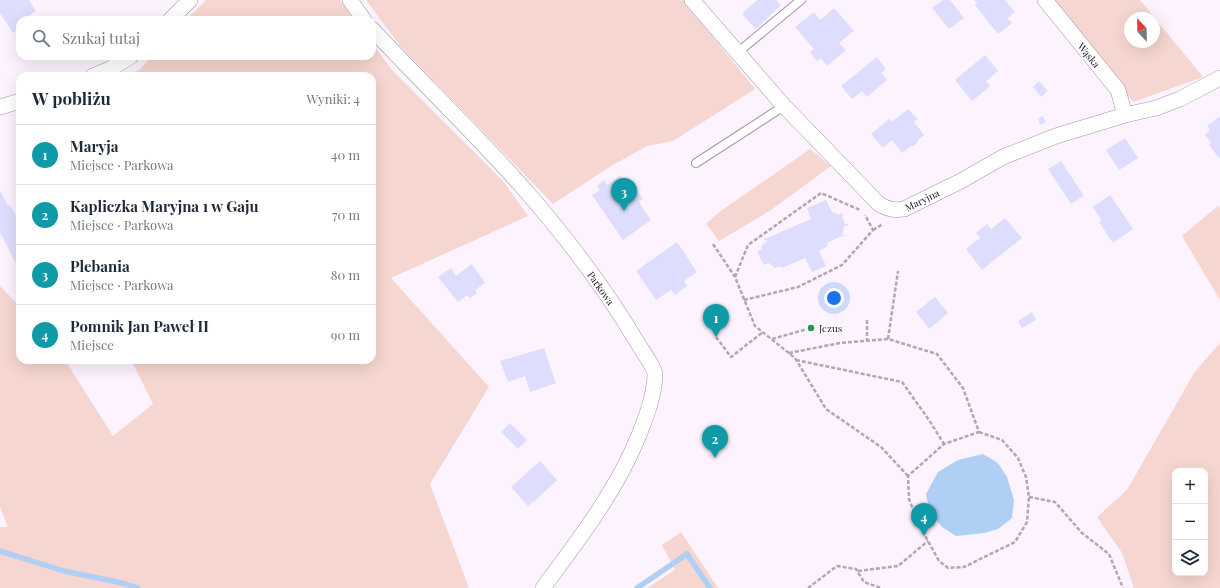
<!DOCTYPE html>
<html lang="pl">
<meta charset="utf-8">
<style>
:root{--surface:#fff;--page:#f2f2f3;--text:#1f2937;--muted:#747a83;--line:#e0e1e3;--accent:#ea580c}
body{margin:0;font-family:"Playfair Display",serif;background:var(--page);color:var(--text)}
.controls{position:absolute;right:12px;bottom:12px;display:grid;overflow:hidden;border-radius:8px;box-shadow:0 4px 16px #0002}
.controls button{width:36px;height:36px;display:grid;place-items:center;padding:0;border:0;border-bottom:1px solid var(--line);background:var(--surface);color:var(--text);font:20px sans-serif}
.compass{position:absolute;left:1124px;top:12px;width:36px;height:36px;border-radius:50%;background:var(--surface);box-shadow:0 4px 16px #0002;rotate:338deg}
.you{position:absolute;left:834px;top:298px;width:14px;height:14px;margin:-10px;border:3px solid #fff;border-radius:50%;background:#1a73e8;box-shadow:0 0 0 6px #1a73e833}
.badge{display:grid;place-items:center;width:26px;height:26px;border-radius:50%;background:var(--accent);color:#fff;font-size:13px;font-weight:700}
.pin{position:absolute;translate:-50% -33px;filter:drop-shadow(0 1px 2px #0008)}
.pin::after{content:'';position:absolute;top:21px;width:14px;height:12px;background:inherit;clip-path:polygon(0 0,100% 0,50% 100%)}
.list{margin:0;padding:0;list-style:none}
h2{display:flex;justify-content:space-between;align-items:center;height:52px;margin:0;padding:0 16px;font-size:17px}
h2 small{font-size:13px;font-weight:400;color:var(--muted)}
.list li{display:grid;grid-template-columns:26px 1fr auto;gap:12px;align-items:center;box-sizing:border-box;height:60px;padding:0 16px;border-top:1px solid var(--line)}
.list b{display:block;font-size:15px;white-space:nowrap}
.list p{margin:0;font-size:13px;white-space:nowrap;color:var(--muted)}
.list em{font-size:13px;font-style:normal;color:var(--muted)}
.icon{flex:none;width:22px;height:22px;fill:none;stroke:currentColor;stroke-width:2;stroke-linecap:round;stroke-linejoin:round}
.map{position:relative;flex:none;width:1220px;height:588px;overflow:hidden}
.search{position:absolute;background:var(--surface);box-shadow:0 4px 16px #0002;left:16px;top:16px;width:360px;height:44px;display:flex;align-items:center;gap:10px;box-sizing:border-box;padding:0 14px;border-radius:12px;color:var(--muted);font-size:15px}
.panel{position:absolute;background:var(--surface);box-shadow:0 4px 16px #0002;left:16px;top:72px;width:360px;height:292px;border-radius:12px}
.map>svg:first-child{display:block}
</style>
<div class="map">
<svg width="1220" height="588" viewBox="0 0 1220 588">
<rect width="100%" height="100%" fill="#fcf3fe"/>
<g fill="#f6d6d0" fill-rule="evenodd">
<path d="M 206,0 L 340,0 L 355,20 L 186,20 Z"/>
<path d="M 366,0 L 683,0 L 755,89 L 673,141 L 647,146 L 611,166 L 553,204 L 401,47 Z"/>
<path d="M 1053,0 L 1140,0 L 1203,77 L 1133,102 ZM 1130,18 L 1154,18 L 1154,42 L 1130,42 Z"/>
<path d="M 372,43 L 392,70 L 503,181 L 528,216 L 391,278 L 489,387 L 430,484 L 469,588 L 0,588 L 0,527 L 8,527 L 0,507 L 0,286 L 20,307 L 20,360 L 65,360 L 113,436 L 153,404 L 131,360 L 372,360 L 372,76 L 125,76 L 139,70 L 152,56 L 372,56 Z"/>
<path d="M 810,149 L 831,166 L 771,210 L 719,241 L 706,224 L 718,213 Z"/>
<path d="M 1218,206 L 1220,209 L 1220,300 L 1182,236 Z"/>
<path d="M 1220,343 L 1220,588 L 1134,588 L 1122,553 L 1097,517 L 1127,490 L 1194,373 ZM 1175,471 L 1205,471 L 1205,573 L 1175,573 Z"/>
<path d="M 681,532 L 718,588 L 647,588 L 675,570 L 662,545 Z"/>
</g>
<path fill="#afcff4" d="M 983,454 L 998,463 L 1007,477 L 1014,500 L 1012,518 L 998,529 L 984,533 L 956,536 L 942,527 L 930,513 L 926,494 L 938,472 L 958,460 Z"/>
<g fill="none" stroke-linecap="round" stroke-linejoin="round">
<g stroke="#afcff4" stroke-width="5.5">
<path d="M 0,551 L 64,571 L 122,583 L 138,588"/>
<path d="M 637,588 L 687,554 L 710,588"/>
</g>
</g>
<g fill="#deddfd">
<path d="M 0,0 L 29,0 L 36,11 L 22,20 L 20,20 L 20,28 L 13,33 L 0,13 Z"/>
<path d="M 757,0 L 776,0 L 781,5 L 756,29 L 742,14 Z"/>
<path d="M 943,0 L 950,0 L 964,18 L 949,29 L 932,8 Z"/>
<path d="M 974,0 L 1005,0 L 1015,12 L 1007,18 L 1012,23 L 998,34 L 975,5 L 977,3 Z"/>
<path d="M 834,8 L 854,31 L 839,43 L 846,50 L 827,66 L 821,58 L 817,61 L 810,52 L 814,49 L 795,27 L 814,12 L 820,20 Z"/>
<path d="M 985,55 L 998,71 L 986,81 L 990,86 L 972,101 L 955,80 Z"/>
<path d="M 877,57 L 886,69 L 881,73 L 887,80 L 867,97 L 862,91 L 852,99 L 841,86 Z"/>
<path d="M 1039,81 L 1048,91 L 1041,97 L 1033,87 Z"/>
<path d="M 908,109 L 918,119 L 914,122 L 924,135 L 918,140 L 917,143 L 914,146 L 911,146 L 902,153 L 892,140 L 883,148 L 871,134 L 889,119 L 892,122 Z"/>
<path d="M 1043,116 L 1046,122 L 1040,125 L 1038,118 Z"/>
<path d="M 1220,116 L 1220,159 L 1209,145 L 1211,143 L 1205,135 L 1210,130 L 1207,126 Z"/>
<path d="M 1125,138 L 1138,158 L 1119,170 L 1106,150 Z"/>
<path d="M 1061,161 L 1084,196 L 1071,204 L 1048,169 Z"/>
<path d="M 620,176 L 630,190 L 634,187 L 643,199 L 639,202 L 651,220 L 623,240 L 592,195 L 600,190 L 597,186 L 604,180 L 607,185 Z"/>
<path d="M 0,190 L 8,206 L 10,205 L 20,224 L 20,262 L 16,264 L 0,232 Z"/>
<path d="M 1110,195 L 1133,229 L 1113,243 L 1099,222 L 1102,221 L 1093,207 Z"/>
<path d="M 826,200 L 832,212 L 840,215 L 842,213 L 843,214 L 842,216 L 845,224 L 848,224 L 848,226 L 845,225 L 842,235 L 844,235 L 843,237 L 841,236 L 827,243 L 828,246 L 819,251 L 826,266 L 812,272 L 805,258 L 782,268 L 780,266 L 775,268 L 769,263 L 764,265 L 757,251 L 762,249 L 761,247 L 763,244 L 768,241 L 764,240 L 764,238 L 767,238 L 811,219 L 807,208 Z"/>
<path d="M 1005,218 L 1022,238 L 982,270 L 966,249 L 980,238 L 976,233 L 987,224 L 991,229 Z"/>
<path d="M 677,242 L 697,272 L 684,281 L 687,286 L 675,295 L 671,290 L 656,300 L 636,271 Z"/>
<path d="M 472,264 L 485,283 L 475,290 L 477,293 L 470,298 L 467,295 L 458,302 L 438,277 L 451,268 L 456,276 Z"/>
<path d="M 935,297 L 948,313 L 929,329 L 916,312 Z"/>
<path d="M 1032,312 L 1036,320 L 1022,328 L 1018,321 Z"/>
<path d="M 544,348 L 556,383 L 530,392 L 525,376 L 508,382 L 500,361 Z"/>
<path d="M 510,423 L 527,440 L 518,449 L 501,432 Z"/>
<path d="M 540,461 L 557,480 L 534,502 L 533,501 L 528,506 L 511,487 Z"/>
</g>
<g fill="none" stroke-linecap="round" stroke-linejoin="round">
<defs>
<g id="lane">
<path d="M 737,53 L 801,0"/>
<path d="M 696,163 L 784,106"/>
</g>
<g id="street">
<path d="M 350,0 L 364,20"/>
<path d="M 692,0 L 784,106 L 879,204 C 887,209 894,211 904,209 L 961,181 L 1003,157 L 1056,136 L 1125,115 L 1156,108 L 1180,99 L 1220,78"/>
<path d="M 1045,0 L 1118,90 L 1125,115"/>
<path d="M 170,20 L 190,0"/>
<path d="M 372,29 C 422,83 476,134 525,190 C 566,237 605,288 637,342 C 641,349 655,368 655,375 C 654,396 647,415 639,435 C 616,492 579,539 543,588"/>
<path d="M 93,76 L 110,69 L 131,56"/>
<path d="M 0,107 L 20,101"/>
</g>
</defs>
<use href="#lane" stroke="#a792ab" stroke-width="10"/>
<use href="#street" stroke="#a792ab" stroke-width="16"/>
<g stroke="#afa7b1" stroke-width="2.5" stroke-dasharray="4 2" stroke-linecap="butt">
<path d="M 873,230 L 883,224"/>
<path d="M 713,244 L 735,277 L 755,326 L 795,358 L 826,409 L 881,447 L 908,476"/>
<path d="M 735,277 L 748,245 L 821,193 L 860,210"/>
<path d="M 744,300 L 798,287 L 842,265 L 873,230 L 865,215"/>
<path d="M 867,320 L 867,341"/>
<path d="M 716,337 L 731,357 L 763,332"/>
<path d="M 772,339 L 811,328"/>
<path d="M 888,339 L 898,271"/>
<path d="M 789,353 L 840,343 L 888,339 L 937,354 L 963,388 L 979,432"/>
<path d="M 796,360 L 902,382 L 929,420 L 944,444"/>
<path d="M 979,432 L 1002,440 L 1018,458 L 1026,477 L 1029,497 L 1027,522 L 1015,542 L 964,567 L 948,568 L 939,561 L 919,525 L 909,499 L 908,476 L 944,444 Z"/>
<path d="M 1029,497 L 1055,502 L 1082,533 L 1109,554 L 1123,588"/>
<path d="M 858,571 L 898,566 L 928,541"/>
<path d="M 808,588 L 837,566 L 856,569 L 864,582 L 881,588"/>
</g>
<use href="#lane" stroke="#fff" stroke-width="8"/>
<use href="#street" stroke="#fff" stroke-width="15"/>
</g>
<circle fill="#2c9349" stroke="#fff" stroke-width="1.5" cx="811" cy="328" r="4"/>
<g text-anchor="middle" stroke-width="3" stroke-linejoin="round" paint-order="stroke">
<g font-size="10" fill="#1c151e" stroke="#fff">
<text transform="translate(1089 55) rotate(51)" y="4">Wąska</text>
<text transform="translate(922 200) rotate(-26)" y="4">Maryjna</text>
<text transform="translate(601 288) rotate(55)" y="4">Parkowa</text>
</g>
<g font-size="10" fill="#1c151e" stroke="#fff" text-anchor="start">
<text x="819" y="332">Jezus</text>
</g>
</g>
</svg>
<div class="controls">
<button>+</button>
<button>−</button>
<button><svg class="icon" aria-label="layers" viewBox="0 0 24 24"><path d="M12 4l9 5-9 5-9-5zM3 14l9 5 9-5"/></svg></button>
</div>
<svg class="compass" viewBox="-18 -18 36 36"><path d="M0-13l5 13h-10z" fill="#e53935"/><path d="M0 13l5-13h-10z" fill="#747a83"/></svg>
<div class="you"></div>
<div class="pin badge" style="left:716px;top:337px;background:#0f9aa8">1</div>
<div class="pin badge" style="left:715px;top:458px;background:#0f9aa8">2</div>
<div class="pin badge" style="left:624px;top:211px;background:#0f9aa8">3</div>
<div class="pin badge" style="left:924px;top:536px;background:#0f9aa8">4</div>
<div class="search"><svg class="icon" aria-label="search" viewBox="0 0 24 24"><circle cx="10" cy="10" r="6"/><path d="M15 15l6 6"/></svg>Szukaj tutaj</div>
<section class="panel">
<h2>W pobliżu<small>Wyniki: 4</small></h2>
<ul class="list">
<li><span class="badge" style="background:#0f9aa8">1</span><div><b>Maryja</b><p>Miejsce · Parkowa</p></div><em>40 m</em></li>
<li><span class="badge" style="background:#0f9aa8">2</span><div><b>Kapliczka Maryjna 1 w Gaju</b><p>Miejsce · Parkowa</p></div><em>70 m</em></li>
<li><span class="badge" style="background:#0f9aa8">3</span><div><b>Plebania</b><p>Miejsce · Parkowa</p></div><em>80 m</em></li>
<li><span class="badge" style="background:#0f9aa8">4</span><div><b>Pomnik Jan Paweł II</b><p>Miejsce</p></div><em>90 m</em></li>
</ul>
</section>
</div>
